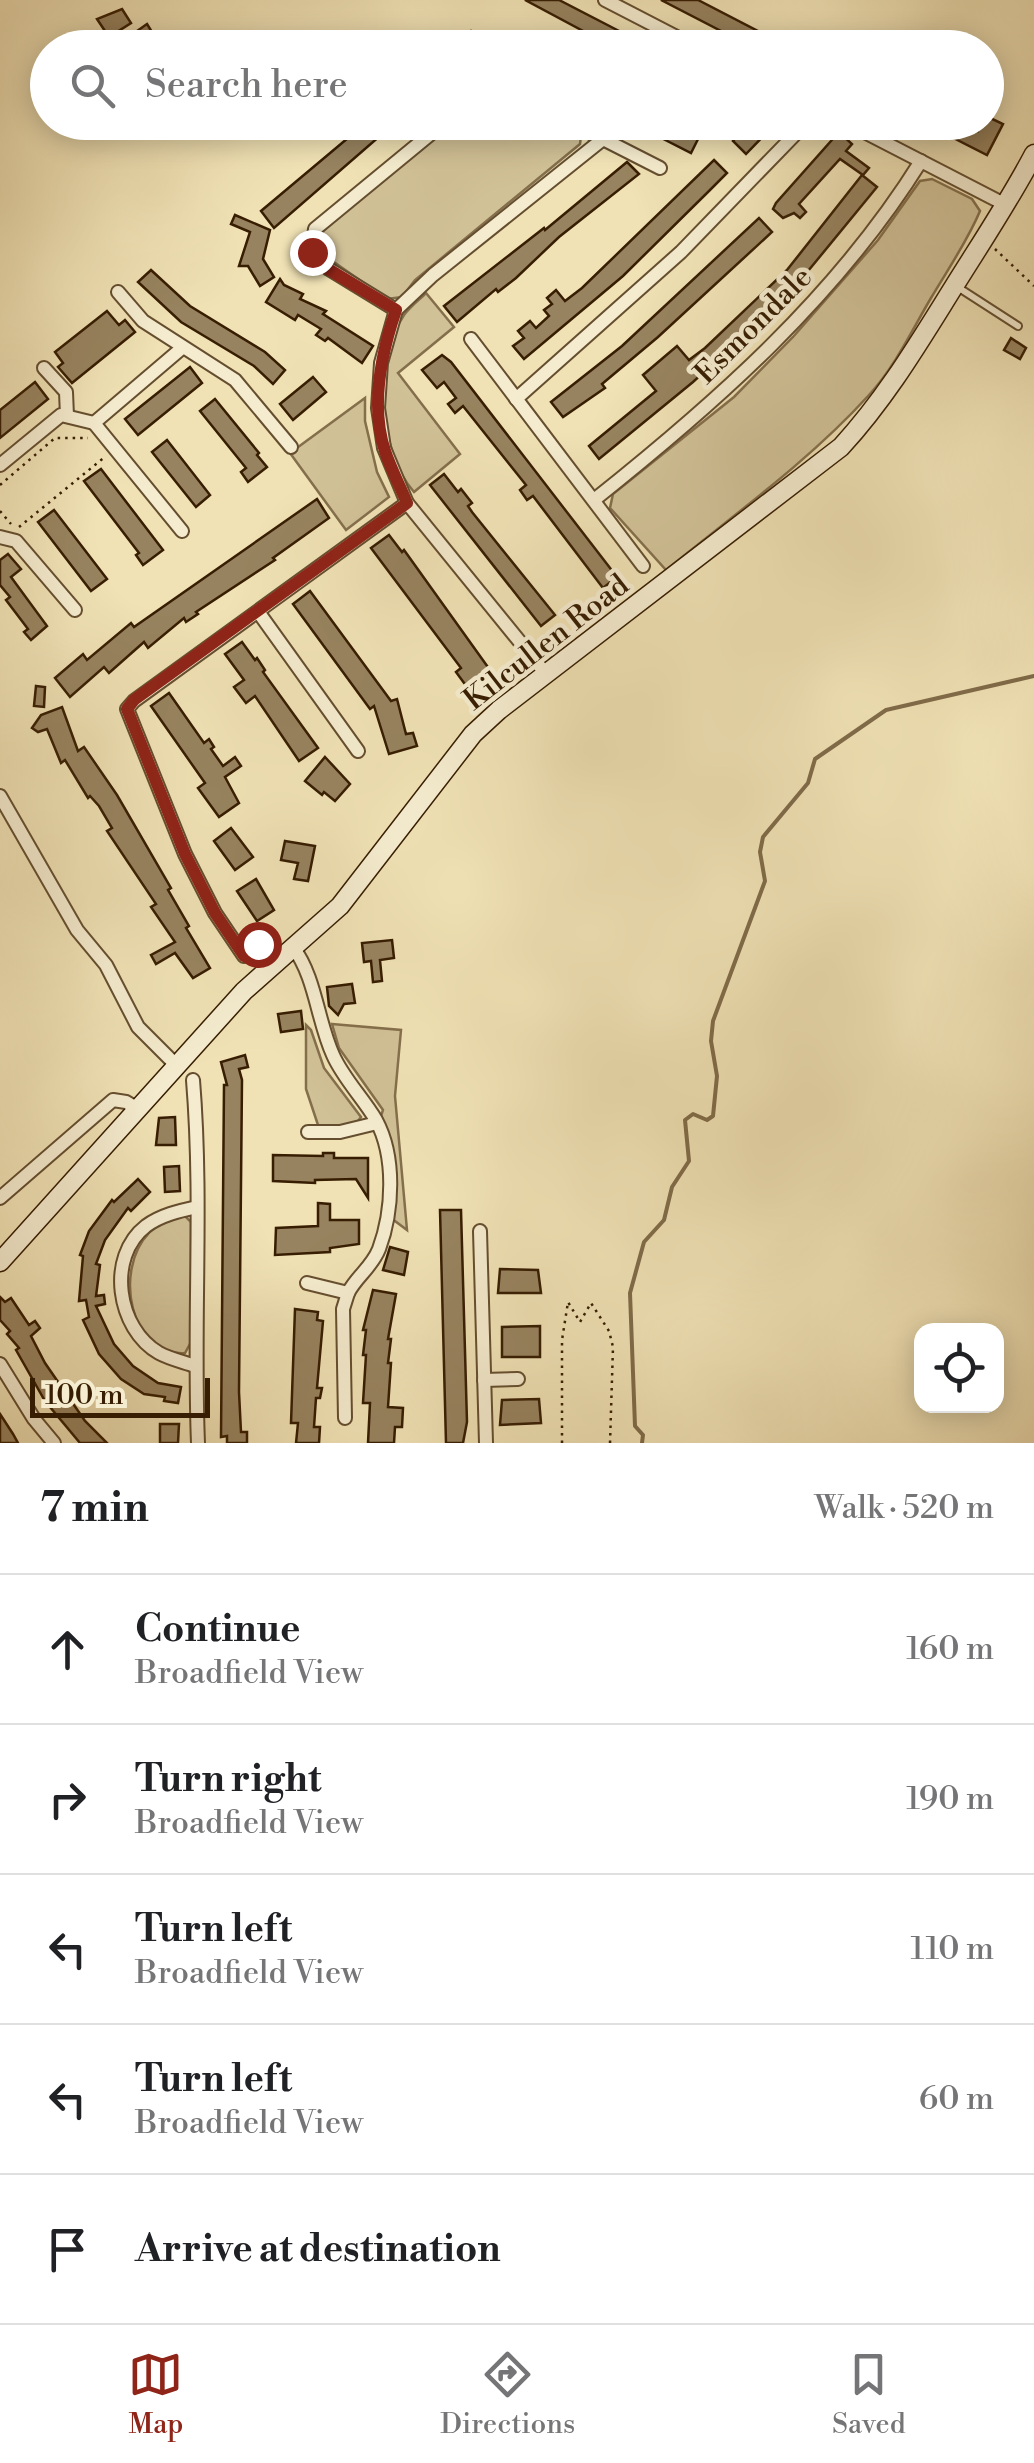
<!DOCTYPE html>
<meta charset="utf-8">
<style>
:root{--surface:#fff;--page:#f2f2f2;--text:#202124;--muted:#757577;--line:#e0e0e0;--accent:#8f2418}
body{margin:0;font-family:"Libre Bodoni",serif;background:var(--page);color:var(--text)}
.controls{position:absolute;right:30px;bottom:30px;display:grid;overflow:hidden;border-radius:20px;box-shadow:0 5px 25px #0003}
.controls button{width:90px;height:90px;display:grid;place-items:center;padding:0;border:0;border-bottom:2px solid var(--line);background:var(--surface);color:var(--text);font:50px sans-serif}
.scale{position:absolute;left:30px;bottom:25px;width:180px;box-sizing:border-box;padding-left:10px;border:5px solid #371d02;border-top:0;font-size:28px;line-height:35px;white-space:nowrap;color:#371d02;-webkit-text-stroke:8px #f5eccf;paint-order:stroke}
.stop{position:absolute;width:30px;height:30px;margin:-22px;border:8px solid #8f2418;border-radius:50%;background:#fff}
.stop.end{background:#8f2418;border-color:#fff;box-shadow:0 2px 10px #0008}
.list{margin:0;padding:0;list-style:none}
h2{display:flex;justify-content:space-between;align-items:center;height:130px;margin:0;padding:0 40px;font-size:42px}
h2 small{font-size:32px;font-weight:400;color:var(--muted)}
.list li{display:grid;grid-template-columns:65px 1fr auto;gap:30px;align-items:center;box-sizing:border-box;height:150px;padding:0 40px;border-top:2px solid var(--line)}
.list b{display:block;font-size:38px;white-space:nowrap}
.list p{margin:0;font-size:32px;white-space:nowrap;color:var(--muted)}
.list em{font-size:32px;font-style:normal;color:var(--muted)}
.icon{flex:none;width:55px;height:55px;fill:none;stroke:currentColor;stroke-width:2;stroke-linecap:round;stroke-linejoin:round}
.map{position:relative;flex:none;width:1034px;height:1443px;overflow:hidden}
.search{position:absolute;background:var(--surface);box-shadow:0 5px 25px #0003;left:30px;right:30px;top:30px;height:110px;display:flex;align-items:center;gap:25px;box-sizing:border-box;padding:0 35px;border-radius:55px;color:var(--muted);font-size:38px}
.sheet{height:880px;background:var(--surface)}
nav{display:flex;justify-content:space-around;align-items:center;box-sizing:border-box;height:140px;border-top:2px solid var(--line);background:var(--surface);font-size:28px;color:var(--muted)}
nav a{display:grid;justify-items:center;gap:5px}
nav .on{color:var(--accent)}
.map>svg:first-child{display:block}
</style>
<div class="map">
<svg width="1034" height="1443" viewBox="0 0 1034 1443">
<rect width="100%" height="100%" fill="#f0e2b5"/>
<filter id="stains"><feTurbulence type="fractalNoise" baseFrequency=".002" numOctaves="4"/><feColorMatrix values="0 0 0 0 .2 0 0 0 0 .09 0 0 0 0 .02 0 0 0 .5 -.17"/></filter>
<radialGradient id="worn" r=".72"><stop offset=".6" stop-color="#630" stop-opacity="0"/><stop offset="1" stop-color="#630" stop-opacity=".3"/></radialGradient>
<g fill="#d1c197" stroke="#846f4c" stroke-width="2.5">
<path d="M 449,123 L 562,123 L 581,136 L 580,144 L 415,280 L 402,297 L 387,299 L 318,251 L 319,234 Z"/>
<path d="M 932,179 L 972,199 L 980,211 C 967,242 948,269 931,298 C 912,330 895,367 869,395 C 809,461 735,514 666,570 L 610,508 L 613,494 L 734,397 L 793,337 L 878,240 L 920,181 Z"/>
<path d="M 426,293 L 454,327 L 398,373 L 460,454 L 414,492 C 378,452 374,359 404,315 C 410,307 419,300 426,293 Z"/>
<path d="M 365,398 L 365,421 L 377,472 L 389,497 L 346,530 L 290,453 Z"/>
<path d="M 332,1024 L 401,1030 L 395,1096 L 407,1230 L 391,1218 L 381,1116 L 383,1110 L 339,1048 Z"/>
<path d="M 306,1025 L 311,1030 L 324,1068 L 361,1117 L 355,1125 L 328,1129 L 318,1125 L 306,1089 Z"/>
<path d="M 183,1214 L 191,1222 L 191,1342 L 185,1353 C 130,1357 113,1270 149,1233 C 158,1223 171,1219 183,1214 Z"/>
</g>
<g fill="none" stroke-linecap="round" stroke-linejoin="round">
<path stroke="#806b49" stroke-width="4" d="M 642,1443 L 643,1435 L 635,1426 L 630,1293 L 644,1242 L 664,1220 L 672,1187 L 689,1161 L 685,1120 L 693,1114 L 707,1120 L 713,1116 L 717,1076 L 711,1041 L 713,1021 L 765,881 L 760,852 L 763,837 L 808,783 L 815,759 L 886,710 L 1034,676"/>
</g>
<g fill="#97835f" stroke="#371d02" stroke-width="2.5">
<path d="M 525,0 L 559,0 L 652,48 L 615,48 Z"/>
<path d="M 661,0 L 698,0 L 791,48 L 754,48 Z"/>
<path d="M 122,9 L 131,23 L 109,37 L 97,19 Z"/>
<path d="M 147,24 L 157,40 L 147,46 L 137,31 Z"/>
<path d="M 471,31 L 487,48 L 455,48 Z"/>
<path d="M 986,116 L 1003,124 L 987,155 L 922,122 L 961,122 L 978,131 L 982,122 L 986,122 Z"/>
<path d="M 367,122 L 396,122 L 274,228 L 261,211 Z"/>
<path d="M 630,122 L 679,122 L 676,128 L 698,139 L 691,153 Z"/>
<path d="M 750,122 L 777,122 L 746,154 L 733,141 Z"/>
<path d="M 839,132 L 852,144 L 846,151 L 869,168 L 863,175 L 840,159 L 799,204 L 806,212 L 800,218 L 794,213 L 783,218 L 773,209 L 776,203 Z"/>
<path d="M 714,160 L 727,173 L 710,190 L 623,276 L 524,359 L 513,346 L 524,338 L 518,331 L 530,321 L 536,328 L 549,316 L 544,310 L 552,304 L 547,298 L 556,290 L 565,301 L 582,288 Z"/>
<path d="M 627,162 L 639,174 L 559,237 L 516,278 L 498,292 L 496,289 L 457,322 L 444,306 L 544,228 L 545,230 Z"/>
<path d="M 862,175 L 877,187 L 790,293 L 693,382 L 599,459 L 589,446 L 656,391 L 643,375 L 677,346 L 689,360 L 705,348 L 787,270 Z"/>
<path d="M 235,215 L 270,230 L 263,259 L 274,277 L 260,286 L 248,266 L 239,266 L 250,232 L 231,224 Z"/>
<path d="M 759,218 L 772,232 L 658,337 L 602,384 L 605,388 L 563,417 L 551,402 L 622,346 Z"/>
<path d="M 151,270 L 190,306 L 265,352 L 285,370 L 273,384 L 254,366 L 181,322 L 138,282 Z"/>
<path d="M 280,279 L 284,285 L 303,294 L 300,299 L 326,311 L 323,314 L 373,346 L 362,363 L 328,338 L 325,341 L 316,335 L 321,329 L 298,315 L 295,320 L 266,302 Z"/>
<path d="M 107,311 L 119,325 L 125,320 L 135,332 L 72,383 L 58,367 L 63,363 L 55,352 Z"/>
<path d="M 1011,338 L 1026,348 L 1020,359 L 1004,350 Z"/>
<path d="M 442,355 L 451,362 L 617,577 L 603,588 L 533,496 L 527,500 L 520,490 L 526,485 L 463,406 L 455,413 L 448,404 L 456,398 L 444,382 L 437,388 L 422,370 Z"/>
<path d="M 190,367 L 202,383 L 138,435 L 125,419 Z"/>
<path d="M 313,377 L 326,392 L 293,420 L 280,404 Z"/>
<path d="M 35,382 L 48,399 L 0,438 L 0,410 Z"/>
<path d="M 215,399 L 259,453 L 257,455 L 267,467 L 248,482 L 241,472 L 246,468 L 200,411 Z"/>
<path d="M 167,440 L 210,495 L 196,507 L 152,452 Z"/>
<path d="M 101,469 L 163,550 L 143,565 L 136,555 L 139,553 L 84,481 Z"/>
<path d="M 444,474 L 458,492 L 461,489 L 472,503 L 468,506 L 472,512 L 555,615 L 541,626 L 430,485 Z"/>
<path d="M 317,499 L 329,518 L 273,558 L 275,560 L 196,612 L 198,614 L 186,622 L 184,618 L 148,648 L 144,642 L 109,673 L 104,667 L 70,697 L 55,678 L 83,654 L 87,660 L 131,623 L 134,627 Z"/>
<path d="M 54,510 L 107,579 L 91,591 L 38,522 Z"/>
<path d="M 389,535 L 402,552 L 404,550 L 490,670 L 467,687 L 456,672 L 461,668 L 371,548 Z"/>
<path d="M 8,554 L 21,569 L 11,577 L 47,626 L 31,640 L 24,632 L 28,629 L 6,600 L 10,597 L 0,585 L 0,560 Z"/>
<path d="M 310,591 L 391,701 L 397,699 L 406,734 L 413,733 L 417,746 L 389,754 L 374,706 L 370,709 L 293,604 Z"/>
<path d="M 242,642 L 255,660 L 257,658 L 265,670 L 263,672 L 318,748 L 299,761 L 255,696 L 246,703 L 234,687 L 244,680 L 225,654 Z"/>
<path d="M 36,686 L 45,687 L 44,707 L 34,706 Z"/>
<path d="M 169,693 L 204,743 L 209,739 L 214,747 L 211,749 L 223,766 L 235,757 L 241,766 L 225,777 L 239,803 L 219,817 L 198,788 L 205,783 L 151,706 Z"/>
<path d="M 62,707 L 78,751 L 84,747 L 117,795 L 171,888 L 168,890 L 189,926 L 186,928 L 210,968 L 193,978 L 175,953 L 156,964 L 151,955 L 175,942 L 151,907 L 156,904 L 107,831 L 112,828 L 99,806 L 90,796 L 88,798 L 65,760 L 61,763 L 47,729 L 38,732 L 32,728 L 41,715 Z"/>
<path d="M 325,757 L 350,784 L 335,801 L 324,792 L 322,795 L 305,781 Z"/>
<path d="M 231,828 L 253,857 L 235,870 L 214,841 Z"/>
<path d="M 285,841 L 315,846 L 308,881 L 294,879 L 298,863 L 281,860 Z"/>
<path d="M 256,879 L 274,910 L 257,921 L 237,891 Z"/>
<path d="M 392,940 L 394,958 L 380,960 L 382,981 L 373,982 L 371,961 L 364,962 L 362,943 Z"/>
<path d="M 352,984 L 355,1003 L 344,1004 L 338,1015 L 329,1006 L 327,987 Z"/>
<path d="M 301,1011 L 303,1029 L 281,1032 L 278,1014 Z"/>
<path d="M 245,1055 L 248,1067 L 239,1069 L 242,1080 L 239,1392 L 241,1432 L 247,1432 L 247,1443 L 227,1443 L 227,1436 L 221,1437 L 224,1085 L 227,1085 L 221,1062 Z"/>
<path d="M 175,1117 L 176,1145 L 156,1145 L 159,1118 Z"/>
<path d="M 323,1153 L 334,1153 L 334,1158 L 368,1158 L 368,1198 L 356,1179 L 315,1180 L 315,1183 L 273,1181 L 273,1155 L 323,1156 Z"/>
<path d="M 179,1166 L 180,1191 L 165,1192 L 164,1167 Z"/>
<path d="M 138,1179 L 150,1192 L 131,1211 L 128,1208 L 105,1240 L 96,1264 L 100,1265 L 96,1296 L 104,1295 L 105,1304 L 96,1306 L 114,1344 L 133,1366 L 158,1383 L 181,1387 L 178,1403 L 164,1401 L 165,1397 L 144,1394 L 121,1379 L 99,1354 L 83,1320 L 89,1317 L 86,1300 L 79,1301 L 83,1256 L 80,1255 L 89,1231 L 112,1200 L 114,1202 Z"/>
<path d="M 318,1203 L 330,1204 L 330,1220 L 359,1220 L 359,1244 L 330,1248 L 330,1252 L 275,1255 L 276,1228 L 318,1226 Z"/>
<path d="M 440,1210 L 461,1210 L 467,1422 L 463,1443 L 446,1443 Z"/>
<path d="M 390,1247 L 408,1252 L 404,1275 L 383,1270 Z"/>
<path d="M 500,1269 L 538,1270 L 541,1293 L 498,1293 Z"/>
<path d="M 373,1290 L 396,1294 L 388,1339 L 391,1339 L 388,1363 L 391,1363 L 388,1407 L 403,1408 L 402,1427 L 395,1427 L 394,1443 L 368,1443 L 370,1403 L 363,1403 L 366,1355 L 363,1355 L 366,1330 L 363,1330 Z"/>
<path d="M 0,1297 L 5,1302 L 11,1298 L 29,1325 L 35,1321 L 40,1328 L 31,1336 L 45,1363 L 85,1421 L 107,1443 L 80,1443 L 45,1401 L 16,1350 L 19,1348 L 7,1334 L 10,1331 L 0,1320 Z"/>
<path d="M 295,1309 L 318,1312 L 317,1320 L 323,1321 L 317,1388 L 322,1388 L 320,1398 L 316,1398 L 314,1427 L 320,1427 L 319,1443 L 296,1443 L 298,1423 L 291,1423 Z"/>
<path d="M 540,1326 L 540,1357 L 502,1357 L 502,1327 Z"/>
<path d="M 539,1399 L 541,1423 L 500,1425 L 502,1400 Z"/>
<path d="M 0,1414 L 13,1434 L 18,1443 L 0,1443 Z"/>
<path d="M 160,1424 L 179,1424 L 178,1443 L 160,1443 Z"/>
</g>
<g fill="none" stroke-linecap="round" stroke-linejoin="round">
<defs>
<path id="service" d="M 956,286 L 1018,326"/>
<g id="minor">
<path d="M 605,0 L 698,48"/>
<path d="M 569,122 L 603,139"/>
<path d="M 845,122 L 1006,205"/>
<path d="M 118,292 L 143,321 L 235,380 L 291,447"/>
<path d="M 396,310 L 329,269 L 312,252 L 315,229 L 445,122"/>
<path d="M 471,339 L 643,566"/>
<path d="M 44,368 L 66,392 L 67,416"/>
<path d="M 516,399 L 681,252 L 807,122"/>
<path d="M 94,423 L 182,531"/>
<path d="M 0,465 L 61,415 L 94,423 L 182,348"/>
<path d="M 594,500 C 717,402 837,296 921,161"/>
<path d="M 0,537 L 16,541 L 75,610"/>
<path d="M 259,613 L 358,751"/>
<path d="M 546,674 L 407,503 L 384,448 L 378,408 L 381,363 L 396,310 L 433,275 L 603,139 L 660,168"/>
<path d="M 0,796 L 77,930 L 106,965 L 138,1027 L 176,1065"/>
<path d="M 258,944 L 244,956 L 215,913 L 185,854 L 127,709 L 134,701 L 407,503"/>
<path d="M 293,947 C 316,978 317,1020 333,1055 C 343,1078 363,1098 376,1120 C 396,1157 393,1211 379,1249 C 372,1267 356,1277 348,1293 L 307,1283"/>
<path d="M 193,1080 C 203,1201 193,1322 198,1443"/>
<path d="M 308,1132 L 340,1132 L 377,1123"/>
<path d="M 0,1198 L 113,1100 L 126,1102 L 138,1109"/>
<path d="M 480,1231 L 486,1443"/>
<path d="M 0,1364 L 34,1419 L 54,1443"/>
<path d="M 195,1366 C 184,1362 170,1359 159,1353 C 117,1329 106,1257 146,1226 C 161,1215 179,1211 197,1207"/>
<path d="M 484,1380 L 518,1379"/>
<path d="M 345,1418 L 343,1309 L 348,1293"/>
</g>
<path id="secondary" d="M 0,1262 L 244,991 L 340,906 L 473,734 L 499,710 L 841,447 C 886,398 918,344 953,288 C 981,243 1010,200 1034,154"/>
</defs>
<use href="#service" stroke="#654e2f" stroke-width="10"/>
<use href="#minor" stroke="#654e2f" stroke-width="16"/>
<use href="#secondary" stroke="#371d02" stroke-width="21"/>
<g stroke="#371d02" stroke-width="2.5" stroke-dasharray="2.5 5" stroke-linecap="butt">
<path d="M 995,249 L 1034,286"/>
<path d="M 0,485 L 55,438 L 88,438"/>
<path d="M 0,511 L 11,524"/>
<path d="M 19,527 L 106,456"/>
<path d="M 562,1443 L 562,1340 L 568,1302 L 580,1322 L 591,1303 L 609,1331 L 613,1347 L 610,1443"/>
</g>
<use href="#service" stroke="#f5eccf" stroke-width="6"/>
<use href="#minor" stroke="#f5eccf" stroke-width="12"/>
<use href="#secondary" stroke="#f5eccf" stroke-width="18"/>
</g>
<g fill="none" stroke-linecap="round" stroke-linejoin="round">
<path stroke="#8f2418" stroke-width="12" d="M 258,944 L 244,956 L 215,913 L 185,854 L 127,709 L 134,700 L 407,503 C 400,486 391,469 385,451 C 370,406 381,354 396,310 L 328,269 L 312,252"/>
</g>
<g text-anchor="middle" stroke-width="9" stroke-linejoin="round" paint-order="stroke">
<g font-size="30" fill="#371d02" stroke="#f5eccf">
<text transform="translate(753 325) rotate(-45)" y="10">Esmondale</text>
<text transform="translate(546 642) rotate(-38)" y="10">Kilcullen Road</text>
</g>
</g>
<rect width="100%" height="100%" filter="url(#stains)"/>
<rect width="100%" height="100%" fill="url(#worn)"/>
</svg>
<div class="controls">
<button><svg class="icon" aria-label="locate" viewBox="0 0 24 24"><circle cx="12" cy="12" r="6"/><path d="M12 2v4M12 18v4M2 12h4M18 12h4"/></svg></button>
</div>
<div class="scale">100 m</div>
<div class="stop" style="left:258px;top:944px"></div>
<div class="stop end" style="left:312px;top:252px"></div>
<div class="search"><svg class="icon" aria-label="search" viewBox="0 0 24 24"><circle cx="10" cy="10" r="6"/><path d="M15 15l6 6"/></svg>Search here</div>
</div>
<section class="sheet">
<h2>7 min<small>Walk · 520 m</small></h2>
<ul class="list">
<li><svg class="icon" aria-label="ahead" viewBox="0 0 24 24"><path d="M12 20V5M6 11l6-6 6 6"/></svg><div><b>Continue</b><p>Broadfield View</p></div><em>160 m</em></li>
<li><svg class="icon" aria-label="right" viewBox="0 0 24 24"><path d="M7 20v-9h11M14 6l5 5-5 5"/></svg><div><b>Turn right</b><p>Broadfield View</p></div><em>190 m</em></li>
<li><svg class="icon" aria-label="left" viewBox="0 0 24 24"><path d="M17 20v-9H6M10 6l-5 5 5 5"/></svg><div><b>Turn left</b><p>Broadfield View</p></div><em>110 m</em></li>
<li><svg class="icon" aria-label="left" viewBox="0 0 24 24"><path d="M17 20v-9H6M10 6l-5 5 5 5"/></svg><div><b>Turn left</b><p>Broadfield View</p></div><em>60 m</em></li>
<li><svg class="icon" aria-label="arrive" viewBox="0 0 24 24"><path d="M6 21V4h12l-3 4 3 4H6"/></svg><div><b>Arrive at destination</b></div></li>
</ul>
</section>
<nav>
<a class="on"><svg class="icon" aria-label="map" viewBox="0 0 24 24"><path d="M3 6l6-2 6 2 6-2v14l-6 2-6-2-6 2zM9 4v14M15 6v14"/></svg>Map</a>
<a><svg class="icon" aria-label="directions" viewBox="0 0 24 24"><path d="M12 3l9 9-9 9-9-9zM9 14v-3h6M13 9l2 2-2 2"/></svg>Directions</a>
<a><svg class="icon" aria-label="saved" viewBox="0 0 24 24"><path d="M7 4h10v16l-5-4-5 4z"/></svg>Saved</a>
</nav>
